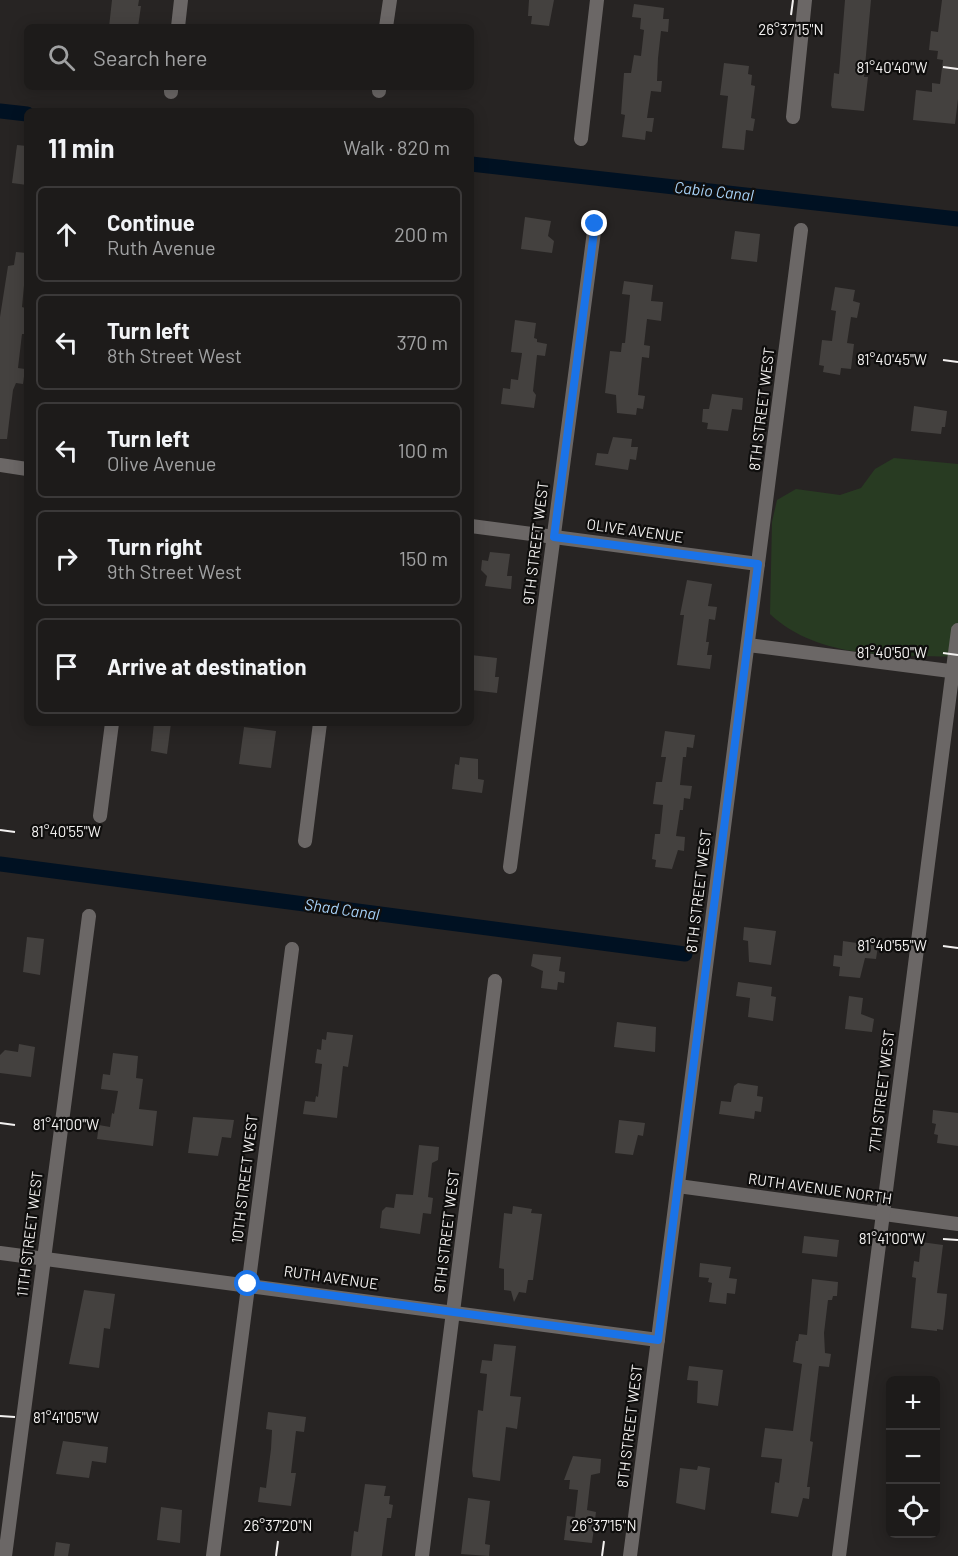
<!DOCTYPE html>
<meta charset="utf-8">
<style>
:root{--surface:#1d1b1a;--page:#252423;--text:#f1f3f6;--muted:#a0a1a2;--line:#3b3939}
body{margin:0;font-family:Barlow,sans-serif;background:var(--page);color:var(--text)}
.controls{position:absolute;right:18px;bottom:18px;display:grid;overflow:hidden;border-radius:9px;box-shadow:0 3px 15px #0003}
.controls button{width:54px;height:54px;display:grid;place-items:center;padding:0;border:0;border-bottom:2px solid var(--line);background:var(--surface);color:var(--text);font:30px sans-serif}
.stop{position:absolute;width:18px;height:18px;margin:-14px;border:4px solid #1a73e8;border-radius:50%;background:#fff}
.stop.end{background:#1a73e8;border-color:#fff;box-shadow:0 2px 6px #0008}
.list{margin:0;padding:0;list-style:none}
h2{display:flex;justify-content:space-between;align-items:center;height:78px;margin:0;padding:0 24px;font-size:26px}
h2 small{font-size:20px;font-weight:400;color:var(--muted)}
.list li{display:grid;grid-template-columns:39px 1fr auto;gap:18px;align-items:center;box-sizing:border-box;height:96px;margin:0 12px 12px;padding:0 12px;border:2px solid var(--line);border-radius:9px}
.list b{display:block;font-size:22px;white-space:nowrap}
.list p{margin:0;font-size:20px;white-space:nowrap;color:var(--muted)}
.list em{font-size:20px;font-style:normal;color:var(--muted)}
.icon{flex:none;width:33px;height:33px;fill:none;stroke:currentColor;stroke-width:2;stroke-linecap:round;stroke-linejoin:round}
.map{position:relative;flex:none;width:958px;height:1556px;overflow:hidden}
.search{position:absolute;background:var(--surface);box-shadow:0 3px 15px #0003;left:24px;top:24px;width:450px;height:66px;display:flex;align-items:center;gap:15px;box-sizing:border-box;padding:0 21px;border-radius:9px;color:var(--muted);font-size:22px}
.panel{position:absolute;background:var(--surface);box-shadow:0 3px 15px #0003;left:24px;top:108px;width:450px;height:618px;border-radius:9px}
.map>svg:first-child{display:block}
</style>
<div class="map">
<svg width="958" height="1556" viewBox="0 0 958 1556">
<rect width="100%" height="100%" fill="#272423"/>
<path fill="#283b22" d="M 894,458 L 958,464 L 958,657 C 895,655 819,660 770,614 L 772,522 L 777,500 L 796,489 L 840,495 L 861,488 L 875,469 Z"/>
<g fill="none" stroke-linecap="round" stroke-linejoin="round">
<g stroke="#012" stroke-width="15">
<path d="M 0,111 L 27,114"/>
<path d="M 471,164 L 958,219"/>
<path d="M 0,864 L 685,954"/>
</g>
</g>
<g fill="#44413f">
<path d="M 112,0 L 139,0 L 138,6 L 141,6 L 138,27 L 109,27 Z"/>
<path d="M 529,0 L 554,0 L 549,26 L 531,24 L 532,16 L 528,16 Z"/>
<path d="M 845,0 L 871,0 L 864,77 L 868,77 L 864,111 L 832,108 L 831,105 L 834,73 L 839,74 Z"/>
<path d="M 942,0 L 958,0 L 958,99 L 955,124 L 913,120 L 916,90 L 932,92 L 932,83 L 940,84 L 943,60 L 937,59 L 938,51 L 929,50 L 931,31 L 938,32 Z"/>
<path d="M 634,4 L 664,8 L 663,19 L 669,19 L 668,32 L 661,31 L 658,58 L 657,81 L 662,81 L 661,92 L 651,91 L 647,118 L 654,118 L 652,132 L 646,131 L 645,140 L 622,137 L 625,115 L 621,114 L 624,73 L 631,73 L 634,55 L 641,56 L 644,30 L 640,29 L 641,18 L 632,17 Z"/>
<path d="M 724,63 L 749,66 L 748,74 L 752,75 L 751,85 L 755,86 L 751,118 L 755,119 L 753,131 L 746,130 L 744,150 L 722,148 L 728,96 L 720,95 Z"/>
<path d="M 17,145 L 27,146 L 27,185 L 12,183 Z"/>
<path d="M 525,217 L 551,221 L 548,236 L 554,241 L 552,253 L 521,249 Z"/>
<path d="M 735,231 L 760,234 L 757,262 L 731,259 Z"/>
<path d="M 16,252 L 27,253 L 22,307 L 25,308 L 27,334 L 22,334 L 18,368 L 25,369 L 23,384 L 16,383 L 13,390 L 7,439 L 0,439 L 0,317 L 8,266 L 14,265 Z"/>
<path d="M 624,281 L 653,285 L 651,301 L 663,302 L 661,321 L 647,319 L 644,345 L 650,346 L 649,358 L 642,357 L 638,395 L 645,396 L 643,409 L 637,408 L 636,415 L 617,413 L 616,395 L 605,393 L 610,351 L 621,352 L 622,343 L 625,343 L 630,295 L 622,294 Z"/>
<path d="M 835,287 L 855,290 L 853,301 L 860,303 L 857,318 L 851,317 L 847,343 L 854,344 L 851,369 L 841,368 L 840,375 L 823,372 L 824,366 L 819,365 L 822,340 L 832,341 L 836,311 L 831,310 Z"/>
<path d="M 515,320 L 536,323 L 534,338 L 537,339 L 537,342 L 547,344 L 545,356 L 537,355 L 533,391 L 536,395 L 534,408 L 501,404 L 503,388 L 510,389 L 511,379 L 518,380 L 522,353 L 511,352 Z"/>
<path d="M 712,394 L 743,398 L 742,410 L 732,409 L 728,431 L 707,429 L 708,423 L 702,422 L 703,409 L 709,409 Z"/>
<path d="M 914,406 L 947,411 L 945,427 L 942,427 L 941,434 L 911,431 Z"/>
<path d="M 613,437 L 632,439 L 631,447 L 638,447 L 636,460 L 630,459 L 628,470 L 595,465 L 597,453 L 608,454 Z"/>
<path d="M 490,552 L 510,554 L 507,576 L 512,576 L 511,589 L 485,586 L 487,576 L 481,570 L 482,560 L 488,561 Z"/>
<path d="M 687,580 L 712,584 L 708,606 L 717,607 L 715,620 L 709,619 L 706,642 L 709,642 L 707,655 L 712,655 L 710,669 L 677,665 L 684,615 L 680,615 Z"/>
<path d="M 471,655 L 497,658 L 495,677 L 499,677 L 497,693 L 471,690 Z"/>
<path d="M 154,723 L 171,723 L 167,754 L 151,751 Z"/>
<path d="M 244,727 L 276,731 L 271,768 L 239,764 Z"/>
<path d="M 665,731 L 695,735 L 693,748 L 687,747 L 686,757 L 683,757 L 680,785 L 692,786 L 690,799 L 684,798 L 683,810 L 680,810 L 676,836 L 685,837 L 684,851 L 678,850 L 672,869 L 655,867 L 656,860 L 652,859 L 655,834 L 660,834 L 663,805 L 653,804 L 656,782 L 662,782 L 666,757 L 661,757 Z"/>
<path d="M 460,757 L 478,759 L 478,779 L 484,780 L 482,793 L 452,789 L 455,764 L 459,765 Z"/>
<path d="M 744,927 L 776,931 L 771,965 L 749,962 L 748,941 L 743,940 Z"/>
<path d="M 27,937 L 44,939 L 40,975 L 23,972 Z"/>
<path d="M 843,941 L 878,946 L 876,959 L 865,958 L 860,978 L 839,976 L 840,967 L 833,966 L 834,955 L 842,956 Z"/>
<path d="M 533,954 L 561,957 L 559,971 L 565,972 L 564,983 L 558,982 L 557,990 L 541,988 L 543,971 L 531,966 Z"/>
<path d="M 738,982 L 772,987 L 771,996 L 776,997 L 773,1021 L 748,1017 L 750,998 L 736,996 Z"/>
<path d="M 849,996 L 863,998 L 861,1014 L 874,1019 L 872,1032 L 845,1029 Z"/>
<path d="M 617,1022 L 656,1027 L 655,1052 L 614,1047 Z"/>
<path d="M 327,1032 L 353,1035 L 348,1067 L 343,1066 L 337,1118 L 303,1114 L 305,1101 L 315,1102 L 316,1096 L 318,1097 L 322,1064 L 315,1063 L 317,1049 L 321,1050 L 322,1039 L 326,1040 Z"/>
<path d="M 19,1044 L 35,1047 L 31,1077 L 0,1073 L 0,1055 L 5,1050 L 18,1052 Z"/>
<path d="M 113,1053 L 138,1056 L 136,1078 L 143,1079 L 139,1109 L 157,1111 L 153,1146 L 97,1139 L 99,1125 L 110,1127 L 112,1113 L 114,1114 L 118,1091 L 101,1089 L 103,1074 L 110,1075 Z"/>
<path d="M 738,1083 L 758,1086 L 757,1096 L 763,1097 L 761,1112 L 755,1111 L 754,1119 L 719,1114 L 721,1101 L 731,1102 L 734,1086 Z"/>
<path d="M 933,1110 L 958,1113 L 958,1146 L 937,1143 L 938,1135 L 934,1134 L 936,1124 L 932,1123 Z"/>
<path d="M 193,1117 L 234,1120 L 231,1138 L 222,1137 L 218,1156 L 188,1153 Z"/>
<path d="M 619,1120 L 645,1123 L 643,1136 L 638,1135 L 633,1155 L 615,1153 Z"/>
<path d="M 419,1145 L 439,1147 L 438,1160 L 432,1163 L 428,1197 L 433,1198 L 431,1214 L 423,1213 L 420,1234 L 380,1228 L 382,1211 L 386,1207 L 394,1208 L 396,1194 L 413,1195 Z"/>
<path d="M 513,1206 L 532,1209 L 531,1213 L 542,1214 L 533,1280 L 528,1280 L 526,1293 L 519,1292 L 514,1302 L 511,1291 L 504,1290 L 504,1269 L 499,1268 L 504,1213 L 512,1214 Z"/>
<path d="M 804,1236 L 839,1240 L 837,1257 L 802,1253 Z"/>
<path d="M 921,1242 L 943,1245 L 937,1293 L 947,1294 L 945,1314 L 943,1330 L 937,1329 L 937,1331 L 911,1328 L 916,1278 L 912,1277 L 914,1261 L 919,1262 Z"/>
<path d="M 700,1263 L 731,1267 L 729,1278 L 737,1279 L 735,1294 L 727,1293 L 726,1304 L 709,1302 L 712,1283 L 708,1282 L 709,1278 L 699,1277 Z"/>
<path d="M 812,1279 L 838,1282 L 837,1296 L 833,1296 L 832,1300 L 828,1300 L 824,1333 L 825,1353 L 831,1354 L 829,1367 L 819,1366 L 810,1441 L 813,1442 L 807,1487 L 810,1487 L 809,1499 L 803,1498 L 798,1517 L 771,1513 L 775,1482 L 779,1483 L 782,1459 L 761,1457 L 765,1428 L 793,1431 L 802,1364 L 793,1362 L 796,1341 L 798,1341 L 799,1334 L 807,1335 Z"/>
<path d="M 84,1290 L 115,1294 L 110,1329 L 104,1328 L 99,1368 L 69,1364 Z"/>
<path d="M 494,1344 L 516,1346 L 510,1396 L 521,1397 L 517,1429 L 506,1427 L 500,1481 L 473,1477 L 472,1470 L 478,1410 L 483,1411 L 487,1374 L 480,1373 L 482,1360 L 492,1361 Z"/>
<path d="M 689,1366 L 723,1370 L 718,1406 L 697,1403 L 698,1381 L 687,1380 Z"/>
<path d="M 268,1412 L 306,1417 L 304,1432 L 296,1431 L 291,1473 L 296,1473 L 291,1506 L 258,1502 L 260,1487 L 266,1488 L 271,1449 L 272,1430 L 266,1429 Z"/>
<path d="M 63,1441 L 108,1447 L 106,1463 L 92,1461 L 89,1478 L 56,1474 Z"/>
<path d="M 573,1456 L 601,1459 L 600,1473 L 591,1475 L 587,1510 L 596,1512 L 592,1543 L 564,1540 L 567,1516 L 575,1517 L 578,1490 L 569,1489 L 570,1480 L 564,1480 Z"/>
<path d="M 698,1466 L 710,1468 L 705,1510 L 676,1503 L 680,1468 L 697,1470 Z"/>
<path d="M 365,1484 L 386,1486 L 384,1496 L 390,1496 L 389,1504 L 393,1505 L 391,1518 L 387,1518 L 382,1556 L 351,1556 L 354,1531 L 358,1532 Z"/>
<path d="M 468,1498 L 490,1501 L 485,1544 L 490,1545 L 489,1556 L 461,1554 Z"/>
<path d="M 161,1507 L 182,1510 L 180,1543 L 157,1540 Z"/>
<path d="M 56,1542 L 70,1544 L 68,1556 L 54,1556 Z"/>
</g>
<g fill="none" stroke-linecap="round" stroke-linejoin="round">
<g stroke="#6b6766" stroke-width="14">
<path d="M 178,27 L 181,0"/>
<path d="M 386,27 L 390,0"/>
<path d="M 379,91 L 379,87"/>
<path d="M 171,92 L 171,87"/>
<path d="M 793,117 L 805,0"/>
<path d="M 581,139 L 597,0"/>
<path d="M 0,465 L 27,469"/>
<path d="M 471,526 L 758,564"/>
<path d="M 748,645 L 958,672"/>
<path d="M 100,816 L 112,723"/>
<path d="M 305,841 L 320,723"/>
<path d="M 510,867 L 595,224"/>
<path d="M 678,1186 L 958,1224"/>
<path d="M 0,1253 L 658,1340"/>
<path d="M 5,1556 L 89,916"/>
<path d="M 213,1556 L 292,949"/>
<path d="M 422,1556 L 495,981"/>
<path d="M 630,1556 L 801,230"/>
<path d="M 839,1556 L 958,630"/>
</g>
</g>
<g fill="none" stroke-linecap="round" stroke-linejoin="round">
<path stroke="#1a73e8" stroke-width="8" d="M 248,1284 L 658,1340 L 758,564 L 554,537 L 595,224"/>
</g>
<path fill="none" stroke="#f3f1f0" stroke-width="2" d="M 791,15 L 793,0M 943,67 L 958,69M 943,360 L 958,362M 943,653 L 958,655M 0,830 L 15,832M 943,946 L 958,948M 0,1123 L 15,1125M 943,1239 L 958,1240M 0,1416 L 15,1417M 276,1556 L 278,1541M 602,1556 L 604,1541"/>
<g text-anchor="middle" stroke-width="4.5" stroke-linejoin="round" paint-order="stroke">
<g font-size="15" fill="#f3f1f0" stroke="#0f0e0d">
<text transform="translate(762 409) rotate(-83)" y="5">8TH STREET WEST</text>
<text transform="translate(635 531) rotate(8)" y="5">OLIVE AVENUE</text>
<text transform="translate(536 543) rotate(-83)" y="5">9TH STREET WEST</text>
<text transform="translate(699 891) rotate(-83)" y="5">8TH STREET WEST</text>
<text transform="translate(882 1091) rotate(-83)" y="5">7TH STREET WEST</text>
<text transform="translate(245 1179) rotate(-83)" y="5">10TH STREET WEST</text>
<text transform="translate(820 1189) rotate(8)" y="5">RUTH AVENUE NORTH</text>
<text transform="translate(447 1231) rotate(-83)" y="5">9TH STREET WEST</text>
<text transform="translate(30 1234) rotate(-83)" y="5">11TH STREET WEST</text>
<text transform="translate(331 1278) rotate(8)" y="5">RUTH AVENUE</text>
<text transform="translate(630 1426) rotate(-83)" y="5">8TH STREET WEST</text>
</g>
<g font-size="16" font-style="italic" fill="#a7d2f8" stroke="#0f0e0d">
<text transform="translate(714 191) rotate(6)" y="6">Cabio Canal</text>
<text transform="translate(342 909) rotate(8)" y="6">Shad Canal</text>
</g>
</g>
<g font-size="15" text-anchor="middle" fill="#f3f1f0" stroke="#0f0e0d" stroke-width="4.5" stroke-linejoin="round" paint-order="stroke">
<text x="791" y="35">26°37'15"N</text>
<text x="892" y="73">81°40'40"W</text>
<text x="892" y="365">81°40'45"W</text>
<text x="892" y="658">81°40'50"W</text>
<text x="66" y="837">81°40'55"W</text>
<text x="892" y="951">81°40'55"W</text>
<text x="66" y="1130">81°41'00"W</text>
<text x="892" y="1244">81°41'00"W</text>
<text x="66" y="1423">81°41'05"W</text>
<text x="278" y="1531">26°37'20"N</text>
<text x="604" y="1531">26°37'15"N</text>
</g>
</svg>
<div class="controls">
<button>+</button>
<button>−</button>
<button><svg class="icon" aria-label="locate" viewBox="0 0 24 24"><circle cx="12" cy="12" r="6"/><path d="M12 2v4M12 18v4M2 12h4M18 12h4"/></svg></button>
</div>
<div class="stop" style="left:248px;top:1284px"></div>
<div class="stop end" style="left:595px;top:224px"></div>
<div class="search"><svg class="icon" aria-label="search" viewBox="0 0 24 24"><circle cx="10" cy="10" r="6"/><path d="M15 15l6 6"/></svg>Search here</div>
<section class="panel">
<h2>11 min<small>Walk · 820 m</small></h2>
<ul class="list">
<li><svg class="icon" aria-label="ahead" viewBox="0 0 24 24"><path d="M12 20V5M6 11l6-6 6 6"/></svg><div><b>Continue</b><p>Ruth Avenue</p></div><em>200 m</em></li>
<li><svg class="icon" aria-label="left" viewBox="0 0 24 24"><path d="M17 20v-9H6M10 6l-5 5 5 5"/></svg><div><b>Turn left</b><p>8th Street West</p></div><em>370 m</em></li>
<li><svg class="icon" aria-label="left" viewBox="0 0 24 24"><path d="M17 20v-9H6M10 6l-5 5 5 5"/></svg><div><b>Turn left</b><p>Olive Avenue</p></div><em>100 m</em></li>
<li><svg class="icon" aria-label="right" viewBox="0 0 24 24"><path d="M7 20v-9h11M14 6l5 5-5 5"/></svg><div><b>Turn right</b><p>9th Street West</p></div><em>150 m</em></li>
<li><svg class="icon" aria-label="arrive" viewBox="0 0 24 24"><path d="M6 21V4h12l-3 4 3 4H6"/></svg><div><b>Arrive at destination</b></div></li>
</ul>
</section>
</div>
